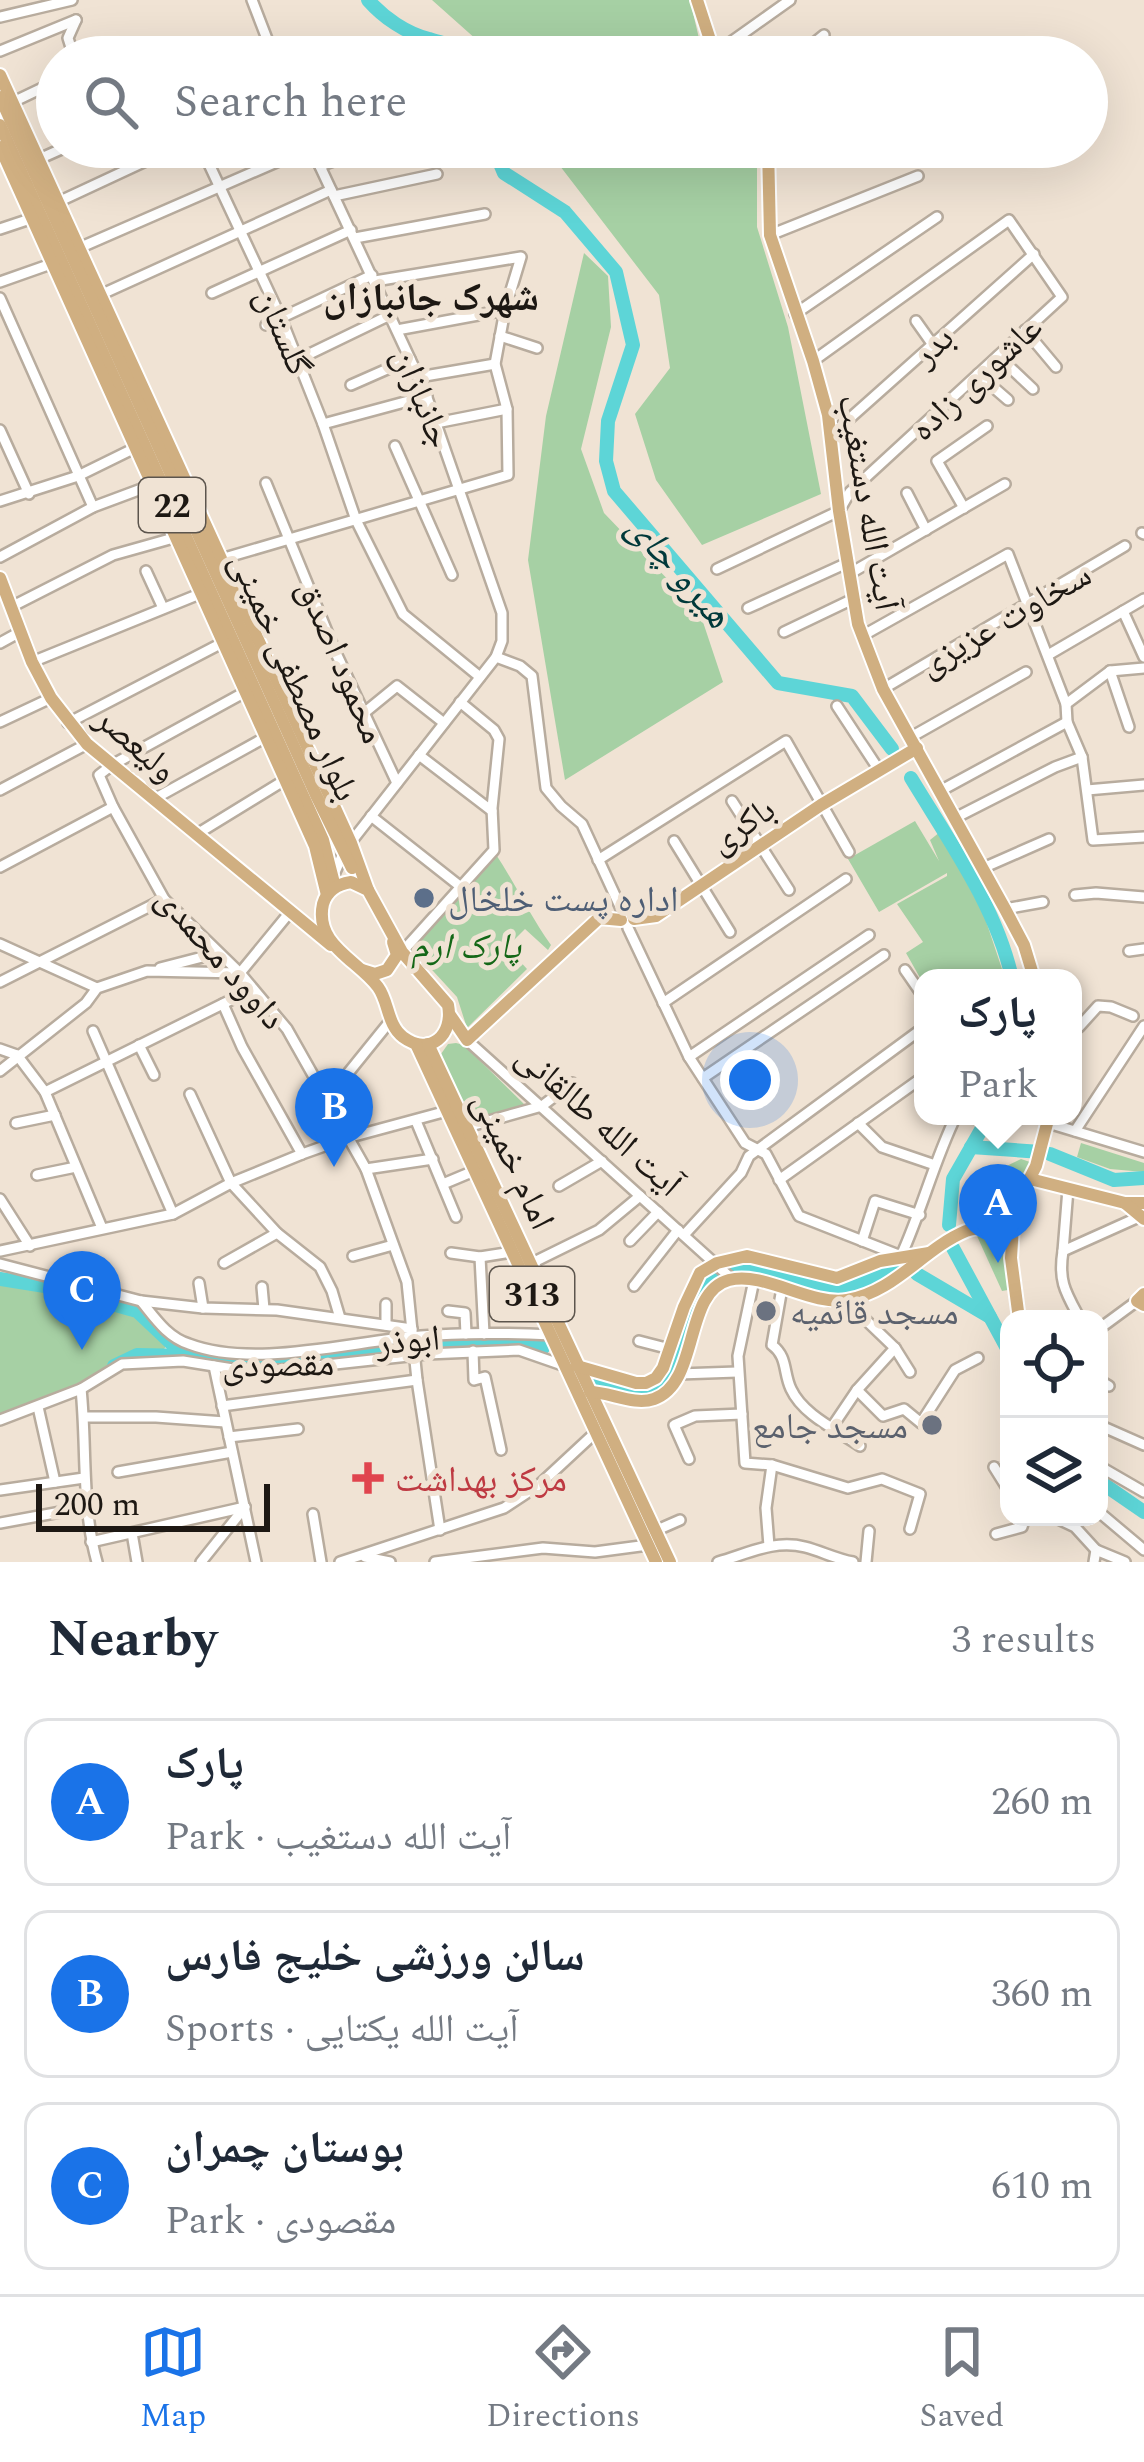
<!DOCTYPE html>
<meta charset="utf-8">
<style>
:root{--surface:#fff;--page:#f6f6f7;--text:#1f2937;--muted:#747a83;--line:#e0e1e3;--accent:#1a73e8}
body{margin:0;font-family:Spectral,"Noto Naskh Arabic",serif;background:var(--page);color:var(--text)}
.controls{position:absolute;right:36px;bottom:36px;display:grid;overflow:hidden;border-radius:24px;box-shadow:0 12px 48px #0002}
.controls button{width:108px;height:108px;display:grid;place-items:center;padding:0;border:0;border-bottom:3px solid var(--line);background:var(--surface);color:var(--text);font:60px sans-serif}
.scale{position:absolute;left:36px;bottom:30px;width:234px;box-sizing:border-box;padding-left:12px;border:6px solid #1d1813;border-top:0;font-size:33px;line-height:42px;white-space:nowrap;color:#1d1813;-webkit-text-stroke:9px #f0e3d4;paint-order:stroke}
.you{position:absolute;left:750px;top:1080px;width:42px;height:42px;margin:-30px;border:9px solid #fff;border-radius:50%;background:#1a73e8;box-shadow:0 0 0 18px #1a73e833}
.badge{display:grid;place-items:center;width:78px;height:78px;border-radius:50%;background:var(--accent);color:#fff;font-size:39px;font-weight:700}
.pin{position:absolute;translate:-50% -99px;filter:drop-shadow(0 3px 6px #0008)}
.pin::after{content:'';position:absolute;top:63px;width:42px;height:36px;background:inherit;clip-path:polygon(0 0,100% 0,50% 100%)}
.popup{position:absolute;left:914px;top:969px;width:168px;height:156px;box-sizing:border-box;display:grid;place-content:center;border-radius:24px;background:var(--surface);filter:drop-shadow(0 3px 9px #0005);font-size:39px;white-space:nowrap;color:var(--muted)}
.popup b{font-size:45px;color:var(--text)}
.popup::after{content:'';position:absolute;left:50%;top:100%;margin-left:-24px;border:24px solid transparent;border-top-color:var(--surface)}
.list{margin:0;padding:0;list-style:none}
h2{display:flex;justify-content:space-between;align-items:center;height:156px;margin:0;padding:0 48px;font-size:51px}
h2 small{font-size:39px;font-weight:400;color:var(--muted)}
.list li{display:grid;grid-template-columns:78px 1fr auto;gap:36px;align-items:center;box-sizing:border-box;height:168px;margin:0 24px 24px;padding:0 24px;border:3px solid var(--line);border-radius:24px}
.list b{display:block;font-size:45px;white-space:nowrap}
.list p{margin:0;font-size:39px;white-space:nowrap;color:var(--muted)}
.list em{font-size:39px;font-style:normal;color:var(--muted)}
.icon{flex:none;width:66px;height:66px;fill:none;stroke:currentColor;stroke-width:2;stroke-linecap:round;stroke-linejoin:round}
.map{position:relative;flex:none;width:1144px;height:1562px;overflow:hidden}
.search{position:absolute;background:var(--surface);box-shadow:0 12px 48px #0002;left:36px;right:36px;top:36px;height:132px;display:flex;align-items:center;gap:30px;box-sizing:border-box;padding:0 42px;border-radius:66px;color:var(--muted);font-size:45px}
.sheet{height:732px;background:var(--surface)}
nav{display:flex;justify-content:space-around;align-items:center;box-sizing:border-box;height:168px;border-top:3px solid var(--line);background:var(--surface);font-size:33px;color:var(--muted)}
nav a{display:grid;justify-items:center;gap:6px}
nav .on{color:var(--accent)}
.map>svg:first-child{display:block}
</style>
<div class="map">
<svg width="1144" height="1562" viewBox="0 0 1144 1562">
<rect width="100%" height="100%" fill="#f0e3d4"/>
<g fill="#a6d0a4">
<path d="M 432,0 L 690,0 L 701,47 L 707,57 L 496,57 Z"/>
<path d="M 554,147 L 757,147 L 757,227 L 788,327 L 821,494 L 702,545 L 656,480 L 635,414 L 670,368 L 659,295 L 560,166 Z"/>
<path d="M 584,253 L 608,276 L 611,327 L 581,449 L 604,513 L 700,613 L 723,682 L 565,780 L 528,560 L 546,416 Z"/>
<path d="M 915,821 L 939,861 L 930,840 L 940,832 L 984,915 L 1005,978 L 923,978 L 923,983 L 906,953 L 923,942 L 897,904 L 947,876 L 947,873 L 879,912 L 848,859 Z"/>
<path d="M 495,853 C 515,883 530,916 551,945 L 548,950 L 525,929 L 507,947 L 527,969 L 467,1028 L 457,997 L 410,946 Z"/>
<path d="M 456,1043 L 464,1045 L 527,1107 L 470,1121 L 441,1054 L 448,1044 Z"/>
<path d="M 1081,1143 L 1144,1163 L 1144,1172 L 1110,1169 L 1077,1157 Z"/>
<path d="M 1021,1159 L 1033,1163 L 1005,1214 L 969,1222 C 971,1181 987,1176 1021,1159 Z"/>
<path d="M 1006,1230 L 1008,1290 L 1002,1291 L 977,1236 L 981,1232 Z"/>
<path d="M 0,1281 L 130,1312 L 166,1346 L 161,1354 L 138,1362 L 112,1365 L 36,1405 L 0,1416 Z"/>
</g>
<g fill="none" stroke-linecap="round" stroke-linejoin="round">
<g stroke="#5dd5d7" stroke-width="14">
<path d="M 368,0 C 384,18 406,33 429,39 C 447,45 461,46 477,57"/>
<path d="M 493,147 L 504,173 L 565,212 L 616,272 L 633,345 L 608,421 L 606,461 L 614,491 L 778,683 L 852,696 L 892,749"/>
<path d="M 911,778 C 949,841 996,906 1012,978"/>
<path d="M 971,1147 L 1041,1152"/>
<path d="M 1050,1154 L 1114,1180 L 1144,1178"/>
<path d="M 949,1225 L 953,1179 L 989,1116"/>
<path d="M 953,1248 L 1009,1352"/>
<path d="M 732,1270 L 760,1271 L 839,1292 L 902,1266"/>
<path d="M 917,1274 L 990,1317"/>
<path d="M 0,1279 L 51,1287 L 137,1311 L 173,1345 L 195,1356 L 280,1363 L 406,1347"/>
<path d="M 419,1346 L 524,1342 L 543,1348"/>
<path d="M 114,1366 L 137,1355 L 191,1356"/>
<path d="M 592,1379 L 632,1392 L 654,1389 L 673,1365 L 682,1326 L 716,1273"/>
<path d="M 1099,1481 L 1144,1512"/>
</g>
<defs>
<g id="minor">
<path d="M 252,0 L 274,57"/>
<path d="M 0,17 L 72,0"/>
<path d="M 0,51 L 76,20"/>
<path d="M 717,52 L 790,0"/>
<path d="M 74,57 L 68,38 L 76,20"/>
<path d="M 797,57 L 824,35"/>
<path d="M 13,102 L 57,81"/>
<path d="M 201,147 L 281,318 L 323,424 L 356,520 L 403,614 L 480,677"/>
<path d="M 311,147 L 424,389 L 502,613 L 502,641 L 496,657 L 344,851 L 333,877"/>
<path d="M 39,159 L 66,147"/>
<path d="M 320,166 L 372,147"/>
<path d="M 334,196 L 437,174"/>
<path d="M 58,202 L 176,147"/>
<path d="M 0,229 L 30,219"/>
<path d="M 770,235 L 918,176"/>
<path d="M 355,238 L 485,214"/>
<path d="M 79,248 L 311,147"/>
<path d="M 0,282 L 51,264"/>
<path d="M 212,293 L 351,230"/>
<path d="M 100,295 L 331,190"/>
<path d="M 0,298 L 93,507"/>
<path d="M 795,314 L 937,217"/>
<path d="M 916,321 L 933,345"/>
<path d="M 266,325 L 372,275"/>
<path d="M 397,330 L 505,310"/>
<path d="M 1025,330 L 1056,367"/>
<path d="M 500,336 L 537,348"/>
<path d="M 998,356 L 1033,389"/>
<path d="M 297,360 L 390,315"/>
<path d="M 978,374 L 1008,400"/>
<path d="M 419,377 L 495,364"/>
<path d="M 351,385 L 410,359"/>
<path d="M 436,423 L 507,409"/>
<path d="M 323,424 L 427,396"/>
<path d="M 0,430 L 29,494"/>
<path d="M 830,436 L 1034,254"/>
<path d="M 395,446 L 452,575"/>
<path d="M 266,483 L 335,651 L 397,783"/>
<path d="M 907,493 L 926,530"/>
<path d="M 0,501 L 78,476 L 135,448"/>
<path d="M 964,508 L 937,461 L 987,426"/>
<path d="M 1142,533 L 1144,534"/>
<path d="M 0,557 L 93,507 L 152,485"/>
<path d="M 221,559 L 508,475 L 507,409 L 495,364 L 505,310 L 521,257 L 375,281"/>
<path d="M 717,569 L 839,511 L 850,492 L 1062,297 L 1009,220 L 813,361"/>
<path d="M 146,571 L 163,608"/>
<path d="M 849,574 L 1005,484"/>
<path d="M 11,607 L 113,555 L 177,537"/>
<path d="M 748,608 L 847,563"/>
<path d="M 1123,611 L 1144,657"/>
<path d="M 784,632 L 853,599"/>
<path d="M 862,636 L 1008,554 L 1066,704 L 1067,722 L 1082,757 L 1093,840 L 1144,837"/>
<path d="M 0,643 L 20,632"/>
<path d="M 1048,655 L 1144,599"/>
<path d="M 496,657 L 520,666 L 532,676 L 546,788 L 561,806 L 582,824 L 624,915"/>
<path d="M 32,662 L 202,593"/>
<path d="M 1110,671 L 1129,727"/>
<path d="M 883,689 L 1125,546"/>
<path d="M 247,691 L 112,765 L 99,775 L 113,807 L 164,899 L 240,973 L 287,1029 L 366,1169 L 407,1282 L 417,1380 L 440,1530"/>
<path d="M 1066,704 L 1110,671 L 1144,668"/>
<path d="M 837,706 L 879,770"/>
<path d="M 364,713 L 397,686 L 444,723"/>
<path d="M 0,722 L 51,698"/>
<path d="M 68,723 L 224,642"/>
<path d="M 911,737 L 1026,672"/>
<path d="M 419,755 L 492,811"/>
<path d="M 0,790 L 87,744"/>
<path d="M 1087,790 L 1144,785"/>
<path d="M 940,791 L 1067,722"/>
<path d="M 154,799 L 266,737"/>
<path d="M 732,801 L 789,890"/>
<path d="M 371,816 L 461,887"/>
<path d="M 955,818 L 1055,767 L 1082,757"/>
<path d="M 197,834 L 285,780"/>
<path d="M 674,841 L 730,932"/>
<path d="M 598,860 L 786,741 L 849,852"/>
<path d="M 0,867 L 113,807"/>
<path d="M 983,868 L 1049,839"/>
<path d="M 1075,895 L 1096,893 L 1144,897"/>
<path d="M 1005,909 L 1043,902"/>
<path d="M 628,928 L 689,1057 L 745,1143 L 766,1154 L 799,1216 L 901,1256 C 922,1210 934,1161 956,1116"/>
<path d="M 0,944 L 97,988"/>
<path d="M 1129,951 L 1144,949"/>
<path d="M 402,952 L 494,850 L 492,808 L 499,739 L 494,730 L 460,702"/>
<path d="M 160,968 L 218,953"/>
<path d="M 905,970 L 923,996"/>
<path d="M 240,973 L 290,912"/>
<path d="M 0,982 L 164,899"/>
<path d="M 663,1003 L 846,879"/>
<path d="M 223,1004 L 242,1047 L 302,1154"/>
<path d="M 1079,1027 L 1098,1006 L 1111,1007 L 1133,1016"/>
<path d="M 93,1031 L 173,1214"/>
<path d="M 467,1040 L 732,1279"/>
<path d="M 139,1045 L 154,1075"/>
<path d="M 0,1049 L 17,1055"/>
<path d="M 17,1055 L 45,1092 L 102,1228"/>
<path d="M 689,1057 L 869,935"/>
<path d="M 0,1071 L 86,1003 L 97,988 L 147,971 L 240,973"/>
<path d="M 703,1078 L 884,955"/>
<path d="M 45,1092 L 253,989"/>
<path d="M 190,1094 L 231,1183 L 277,1233 L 320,1267 L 332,1291 L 340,1318"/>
<path d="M 328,1098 L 391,1020"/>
<path d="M 416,1121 L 456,1217"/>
<path d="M 16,1123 L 55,1115"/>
<path d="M 858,1123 L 882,1147 L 935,1165"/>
<path d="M 1048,1123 L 1144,1152"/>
<path d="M 467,1127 L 542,1106 L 572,1083"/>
<path d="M 1075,1131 L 1144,1026"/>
<path d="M 366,1169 L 433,1159"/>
<path d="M 37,1175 L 76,1167"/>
<path d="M 779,1180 L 923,1077"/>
<path d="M 443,1184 L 474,1171"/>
<path d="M 559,1186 L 602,1161"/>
<path d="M 1068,1189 L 1063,1251 L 1141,1216"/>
<path d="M 0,1199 L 30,1246"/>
<path d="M 684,1235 L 741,1173 L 749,1156 L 923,1028"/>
<path d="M 630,1241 L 658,1212"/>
<path d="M 862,1241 L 875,1201 L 920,1215"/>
<path d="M 0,1251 L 173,1214 L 231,1183 L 302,1154 L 347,1138 L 447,1111"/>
<path d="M 1063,1251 C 1058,1282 1066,1293 1080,1319"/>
<path d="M 451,1253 L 480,1257 L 512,1252"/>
<path d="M 353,1256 L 393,1245"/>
<path d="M 480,1257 L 484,1334"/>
<path d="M 224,1263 L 277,1233"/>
<path d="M 0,1264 L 141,1301 L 203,1308 L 277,1310 L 412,1329"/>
<path d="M 530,1264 L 599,1230 L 640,1196"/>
<path d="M 754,1280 L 738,1356 L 745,1463 L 772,1465 L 848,1488 L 882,1479 L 920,1494 L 910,1529"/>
<path d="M 199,1283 L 203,1308"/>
<path d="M 634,1286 L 678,1230"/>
<path d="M 262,1287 L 264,1309"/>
<path d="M 782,1288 L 772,1345 C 788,1357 783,1372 791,1389 C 803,1415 837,1430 860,1446"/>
<path d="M 141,1301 C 155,1318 167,1337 189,1344 C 255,1369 352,1341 421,1336 C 464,1332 508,1333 552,1335"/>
<path d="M 386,1304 L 386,1325"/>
<path d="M 448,1311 L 465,1313 L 466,1334"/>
<path d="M 1099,1329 L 1137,1301"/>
<path d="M 639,1341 L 670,1349"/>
<path d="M 895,1348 L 910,1372"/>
<path d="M 473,1351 L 474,1380 L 485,1377 L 501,1450"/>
<path d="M 214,1366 L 256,1562"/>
<path d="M 679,1374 L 737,1372"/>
<path d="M 1099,1380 L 1109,1386"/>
<path d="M 81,1389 C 87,1447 81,1505 97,1562"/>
<path d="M 857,1390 L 883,1416 L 904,1409 L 921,1423 L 955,1370 L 978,1358"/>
<path d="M 222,1406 L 417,1380"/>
<path d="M 38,1407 L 55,1482"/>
<path d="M 84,1417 L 156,1417 L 225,1422"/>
<path d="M 0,1420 L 81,1389 L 122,1364 L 183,1361 L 233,1369 L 280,1370 L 427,1354 L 519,1350 L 565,1366"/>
<path d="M 1099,1425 L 1144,1445"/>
<path d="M 832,1427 L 857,1390 L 895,1348 L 845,1300"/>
<path d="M 229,1437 L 298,1429"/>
<path d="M 1007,1444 L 1009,1443"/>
<path d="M 689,1459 L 674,1425 L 695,1416 L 742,1414"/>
<path d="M 1099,1466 L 1144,1492"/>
<path d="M 994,1467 L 1009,1491"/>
<path d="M 118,1472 L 232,1452"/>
<path d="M 0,1490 L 84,1478"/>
<path d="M 1099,1512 L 1144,1550"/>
<path d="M 313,1514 L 321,1562"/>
<path d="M 1054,1517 L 1075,1527 L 1096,1550"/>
<path d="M 0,1523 L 88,1507"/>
<path d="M 655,1531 L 680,1520"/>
<path d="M 132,1533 L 137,1562"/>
<path d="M 996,1534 L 1022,1527 L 1025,1517"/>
<path d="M 91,1542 L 245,1507"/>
<path d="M 769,1546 L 766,1508 L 772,1465"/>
<path d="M 365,1557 L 390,1562"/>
<path d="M 201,1562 L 245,1507"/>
<path d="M 340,1562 L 504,1508 L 539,1485 L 596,1432"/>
<path d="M 435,1562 L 543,1548 L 595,1552 L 648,1545"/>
<path d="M 718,1562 C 747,1554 774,1539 805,1547 C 821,1551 836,1559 853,1562"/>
<path d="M 866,1562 L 869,1531"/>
<path d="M 1094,1562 L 1096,1550 L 1125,1562"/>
</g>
<g id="major">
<path d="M 697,0 L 711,43 L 720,57"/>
<path d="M 0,75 L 351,843 L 368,890"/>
<path d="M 0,97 L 316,795 L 352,868"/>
<path d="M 0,125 L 305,800 L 323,840 L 335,887"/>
<path d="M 0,147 L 315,846 L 327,895"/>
<path d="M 768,147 L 770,235 L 813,361 L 828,415 L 839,511 L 858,624 L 883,689 L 1005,909 L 1024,945 L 1034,978"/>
<path d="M 0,578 L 32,662 L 51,698 L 87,744 L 331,945"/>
<path d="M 351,882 L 368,890 L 402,952 L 448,1005 C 454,1035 430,1057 403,1037 C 387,1025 389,1002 378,987 C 358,960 314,945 323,904 C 327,890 338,884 351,882 Z"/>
<path d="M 634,919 L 656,916 L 821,805 L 917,748"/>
<path d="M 362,970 L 375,974 L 387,970 L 397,955 L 393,942"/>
<path d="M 450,1015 L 467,1040 L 599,918 L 621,920"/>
<path d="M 416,1044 L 656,1562"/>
<path d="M 428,1044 L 670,1562"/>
<path d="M 1030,1179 L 1125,1203 L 1144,1203"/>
<path d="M 1126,1204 L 1144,1219"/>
<path d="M 1144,1294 L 1137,1301 L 1144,1305"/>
<path d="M 1019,1319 L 1011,1258 L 1014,1209 L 1036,1166 L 1049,1116"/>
<path d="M 577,1366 L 636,1383 L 646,1383 L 656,1378 L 663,1368 L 684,1307 L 700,1273 L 717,1263 L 747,1256 L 837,1278 L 880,1261 L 929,1253"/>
<path d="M 590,1392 C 610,1392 634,1406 654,1399 C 700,1383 683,1292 729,1280 C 765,1271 810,1306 847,1300 C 895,1292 923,1249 966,1231 C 979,1226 997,1227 1012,1225"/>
</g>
</defs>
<use href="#minor" stroke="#b8ac9e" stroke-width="14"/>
<use href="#major" stroke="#fff" stroke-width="16"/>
<use href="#minor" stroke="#fff" stroke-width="9"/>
<use href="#major" stroke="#d0af81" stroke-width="12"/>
</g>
<circle fill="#5c6f8a" stroke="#f0e3d4" stroke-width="4.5" cx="424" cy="898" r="12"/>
<g fill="#6b7280" stroke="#f0e3d4" stroke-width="4.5">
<circle cx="766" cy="1311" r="12"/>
<circle cx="932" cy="1425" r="12"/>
</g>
<path fill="#e0444e" stroke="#f0e3d4" stroke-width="4.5" d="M362 1460h12v12h12v12h-12v12h-12v-12h-12v-12h12z"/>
<g text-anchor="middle" stroke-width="10" stroke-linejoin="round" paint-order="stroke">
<g fill="#f0e3d4" stroke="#5c554d" stroke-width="3">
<rect x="139" y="478" width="66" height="54" rx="9"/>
<rect x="490" y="1267" width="84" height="54" rx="9"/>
</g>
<g font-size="33" font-weight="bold" fill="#1d1813">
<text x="172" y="517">22</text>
<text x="532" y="1306">313</text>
</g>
<g font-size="36" fill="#1d1813" stroke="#f0e3d4">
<text transform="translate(285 331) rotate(67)" y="13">گلستان</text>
<text transform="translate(932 345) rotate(-42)" y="13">بدر</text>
<text transform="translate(975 377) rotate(-43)" y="13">عاشوری زاده</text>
<text transform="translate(424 397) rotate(68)" y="13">جانبازان</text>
<text transform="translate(870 502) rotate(80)" y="13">آیت الله دستغیب</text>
<text transform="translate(1004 618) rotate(-30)" y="13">سخاوت عزیزی</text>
<text transform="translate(343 661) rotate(67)" y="13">محمود اصدق</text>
<text transform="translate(296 676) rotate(66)" y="13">بلوار مصطفی خمینی</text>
<text transform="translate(137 743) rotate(41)" y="13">ولیعصر</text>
<text transform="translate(741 824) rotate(-34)" y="13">باکری</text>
<text transform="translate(222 957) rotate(49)" y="13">داوود محمدی</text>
<text transform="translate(600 1119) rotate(42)" y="13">آیت الله طالقانی</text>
<text transform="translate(515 1160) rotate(65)" y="13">امام خمینی</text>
<text transform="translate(408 1339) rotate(-5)" y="13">ابوذر</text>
<text transform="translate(278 1363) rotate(-1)" y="13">مقصودی</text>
</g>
<g font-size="36" fill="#4e5e75" stroke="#f0e3d4" text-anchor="start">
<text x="448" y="911">اداره پست خلخال</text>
</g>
<g font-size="36" font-style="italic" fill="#146717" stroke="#f0e3d4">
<text x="466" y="958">پارک ارم</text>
</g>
<g font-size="36" fill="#5b616d" stroke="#f0e3d4" text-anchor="start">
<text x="790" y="1324">مسجد قائمیه</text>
<text x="908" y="1438" text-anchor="end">مسجد جامع</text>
</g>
<g font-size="36" fill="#be3a42" stroke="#f0e3d4" text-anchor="start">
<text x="395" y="1491">مرکز بهداشت</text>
</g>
<g font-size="39" font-weight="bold" fill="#1d1813" stroke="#f0e3d4">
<text x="431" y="310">شهرک جانبازان</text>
</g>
<g font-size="39" font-style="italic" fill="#00393a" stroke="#f0e3d4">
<text transform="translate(681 570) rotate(49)" y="14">هیرو چای</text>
</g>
</g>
</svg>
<div class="controls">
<button><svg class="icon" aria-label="locate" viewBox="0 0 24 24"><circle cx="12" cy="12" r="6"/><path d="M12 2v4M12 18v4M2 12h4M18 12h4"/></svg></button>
<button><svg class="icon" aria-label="layers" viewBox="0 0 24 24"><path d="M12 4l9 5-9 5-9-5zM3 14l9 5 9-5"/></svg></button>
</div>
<div class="scale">200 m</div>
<div class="you"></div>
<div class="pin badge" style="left:998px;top:1263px">A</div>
<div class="popup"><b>پارک</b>Park</div>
<div class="pin badge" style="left:334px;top:1167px">B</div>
<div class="pin badge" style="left:82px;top:1350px">C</div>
<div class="search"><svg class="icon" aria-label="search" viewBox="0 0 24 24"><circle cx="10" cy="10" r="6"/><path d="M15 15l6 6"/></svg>Search here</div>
</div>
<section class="sheet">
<h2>Nearby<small>3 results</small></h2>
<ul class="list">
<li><span class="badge">A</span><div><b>پارک</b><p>Park · آیت الله دستغیب</p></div><em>260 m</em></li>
<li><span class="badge">B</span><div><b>سالن ورزشی خلیج فارس</b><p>Sports · آیت الله یکتایی</p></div><em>360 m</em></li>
<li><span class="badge">C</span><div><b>بوستان چمران</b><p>Park · مقصودی</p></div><em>610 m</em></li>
</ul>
</section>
<nav>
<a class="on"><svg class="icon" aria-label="map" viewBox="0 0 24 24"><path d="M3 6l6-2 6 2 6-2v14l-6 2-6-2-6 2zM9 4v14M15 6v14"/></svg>Map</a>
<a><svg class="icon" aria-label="directions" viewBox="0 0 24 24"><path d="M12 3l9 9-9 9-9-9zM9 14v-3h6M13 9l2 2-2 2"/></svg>Directions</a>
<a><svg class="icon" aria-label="saved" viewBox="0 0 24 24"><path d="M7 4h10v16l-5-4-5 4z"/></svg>Saved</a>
</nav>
